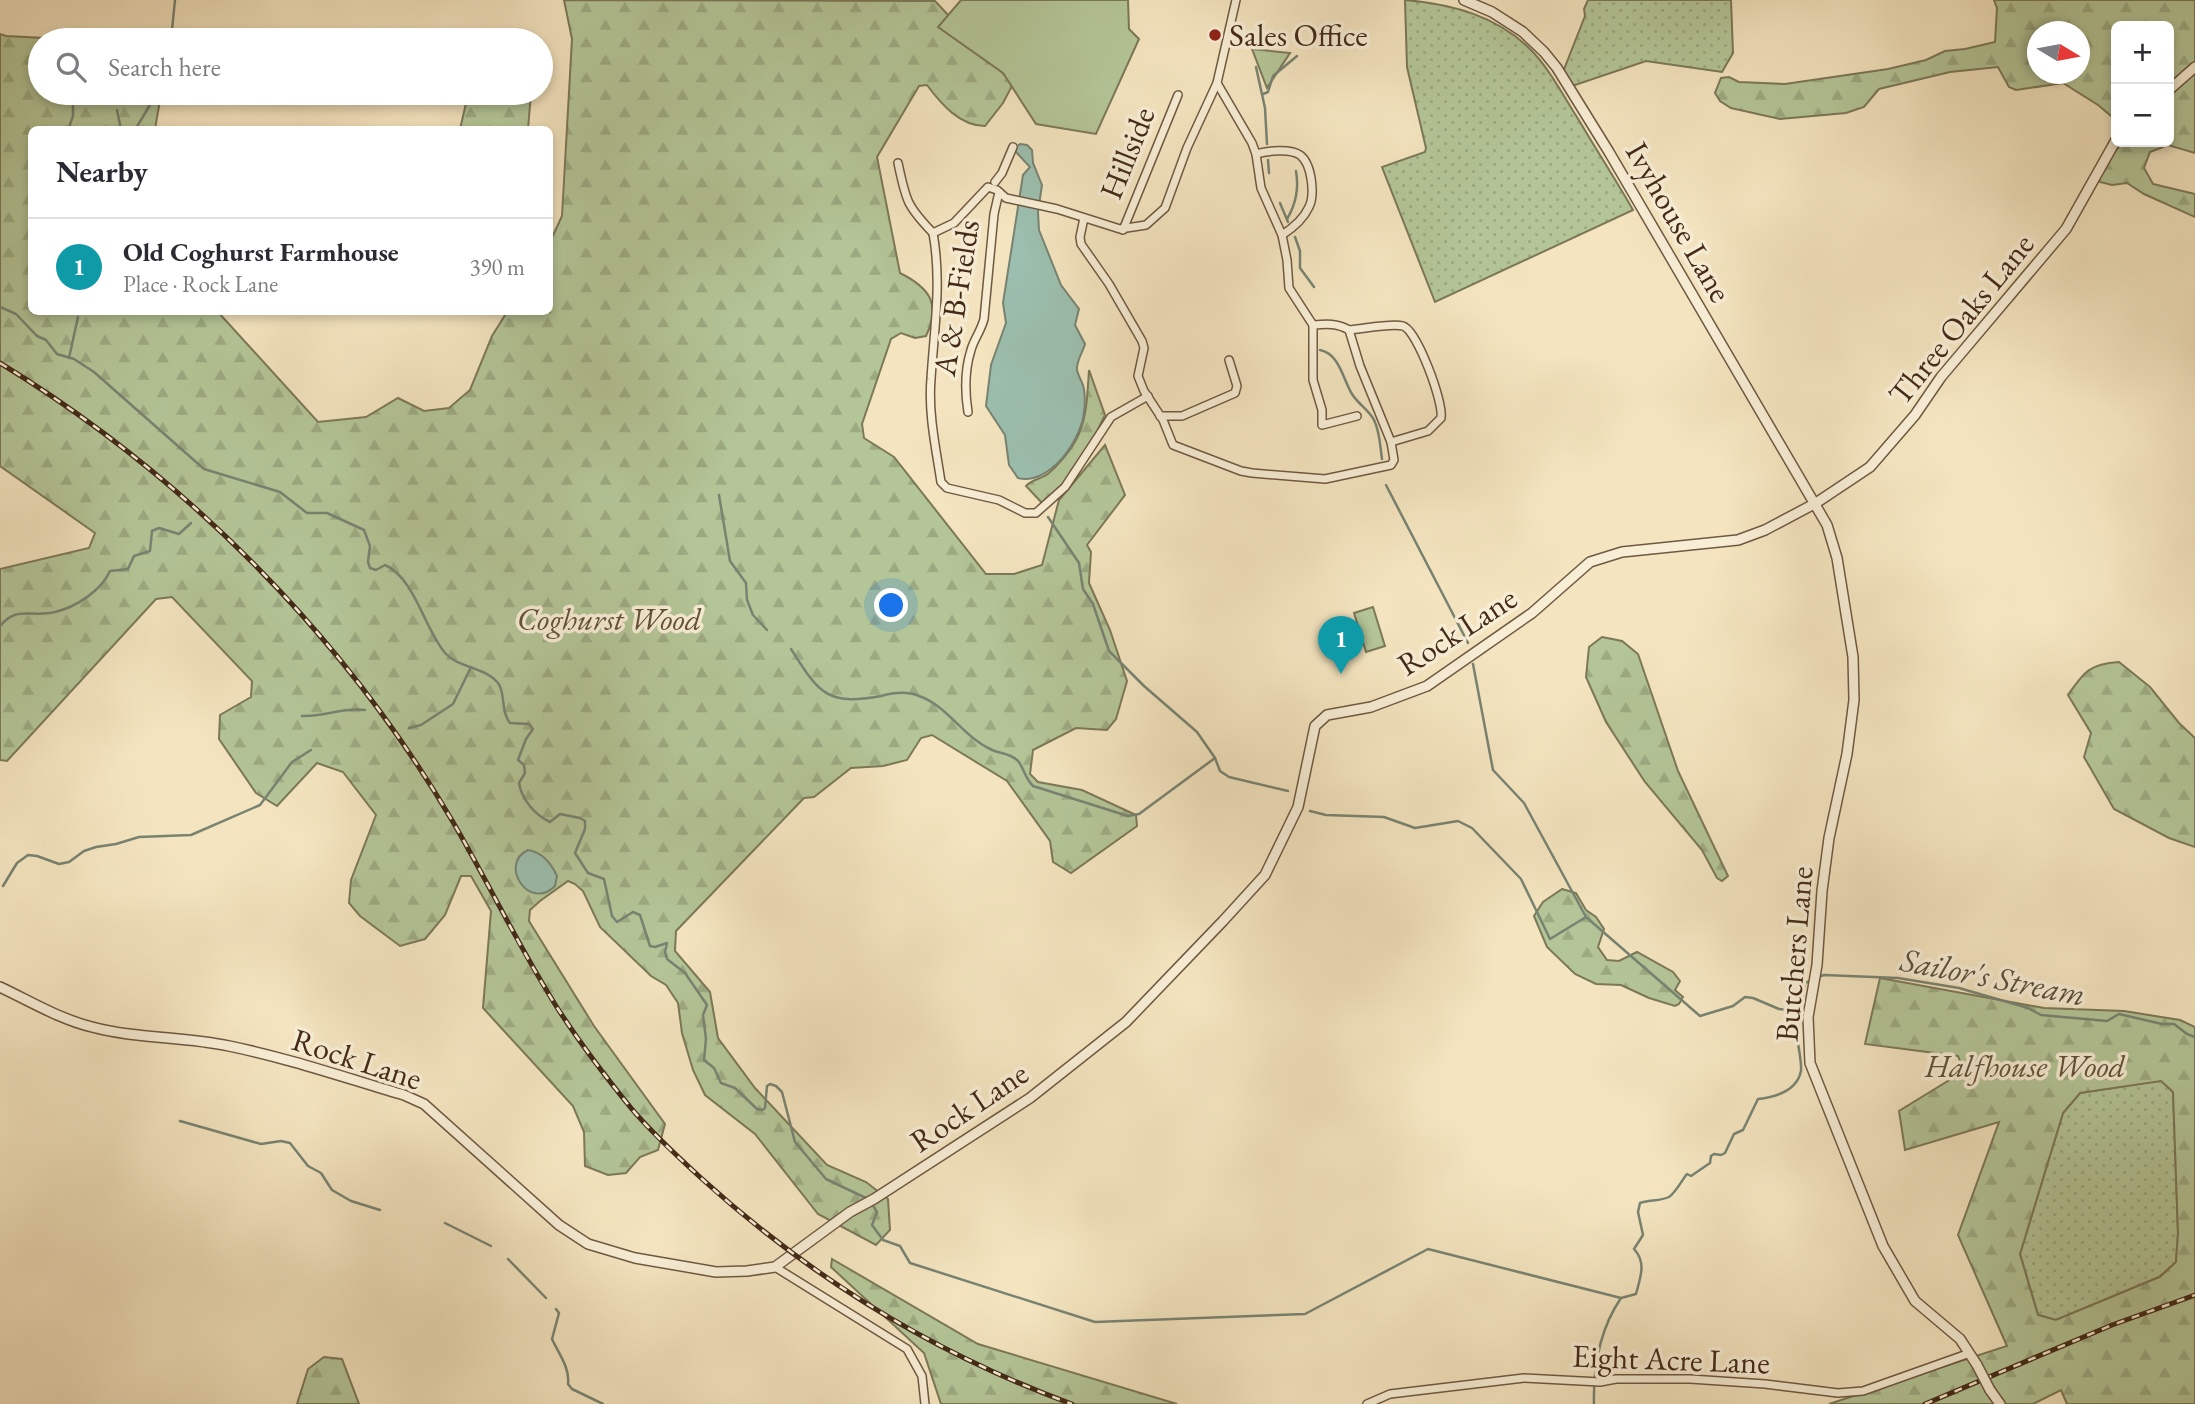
<!DOCTYPE html>
<meta charset="utf-8">
<style>
:root{--surface:#fff;--page:#f2f2f3;--text:#2b2b33;--muted:#7c7c81;--line:#e1e1e2;--accent:#8f2418}
body{margin:0;font-family:"EB Garamond",serif;background:var(--page);color:var(--text)}
.controls{position:absolute;right:21px;top:21px;display:grid;overflow:hidden;border-radius:10px;box-shadow:0 4px 10px #0003}
.controls button{width:63px;height:63px;display:grid;place-items:center;padding:0;border:0;border-bottom:2px solid var(--line);background:var(--surface);color:var(--text);font:35px sans-serif}
.compass{position:absolute;left:2027px;top:21px;width:63px;height:63px;border-radius:50%;background:var(--surface);box-shadow:0 4px 10px #0003;rotate:100deg}
.you{position:absolute;left:892px;top:606px;width:24px;height:24px;margin:-18px;border:5px solid #fff;border-radius:50%;background:#1a73e8;box-shadow:0 0 0 10px #1a73e833}
.badge{display:grid;place-items:center;width:46px;height:46px;border-radius:50%;background:var(--accent);color:#fff;font-size:23px;font-weight:700}
.pin{position:absolute;translate:-50% -58px;filter:drop-shadow(0 2px 4px #0008)}
.pin::after{content:'';position:absolute;top:37px;width:24px;height:21px;background:inherit;clip-path:polygon(0 0,100% 0,50% 100%)}
.list{margin:0;padding:0;list-style:none}
h2{display:flex;justify-content:space-between;align-items:center;height:91px;margin:0;padding:0 28px;font-size:30px}
h2 small{font-size:23px;font-weight:400;color:var(--muted)}
.list li{display:grid;grid-template-columns:46px 1fr auto;gap:21px;align-items:center;box-sizing:border-box;height:98px;padding:0 28px;border-top:2px solid var(--line)}
.list b{display:block;font-size:26px;white-space:nowrap}
.list p{margin:0;font-size:23px;white-space:nowrap;color:var(--muted)}
.list em{font-size:23px;font-style:normal;color:var(--muted)}
.icon{flex:none;width:38px;height:38px;fill:none;stroke:currentColor;stroke-width:2;stroke-linecap:round;stroke-linejoin:round}
.map{position:relative;flex:none;width:2195px;height:1404px;overflow:hidden}
.search{position:absolute;background:var(--surface);box-shadow:0 4px 10px #0003;left:28px;top:28px;width:525px;height:77px;display:flex;align-items:center;gap:18px;box-sizing:border-box;padding:0 24px;border-radius:38px;color:var(--muted);font-size:26px}
.panel{position:absolute;background:var(--surface);box-shadow:0 4px 10px #0003;left:28px;top:126px;width:525px;height:189px;border-radius:10px}
.map>svg:first-child{display:block}
</style>
<div class="map">
<svg width="2195" height="1404" viewBox="0 0 2195 1404">
<defs>
<pattern id="grass-dots" width="8" height="8" patternUnits="userSpaceOnUse" patternTransform="scale(1.75)"><rect width="8" height="8" fill="#b4c698"/><path d="M2 2h.1M6 6h.1" fill="none" stroke="#9caa82" stroke-width="1.8" stroke-linecap="round"/></pattern>
<pattern id="forest-firs" width="22" height="20" patternUnits="userSpaceOnUse" patternTransform="scale(1.75)"><rect width="22" height="20" fill="#b4c698"/><path d="M5 1l3.5 6h-7zM16 11l3.5 6h-7z" fill="#9caa82"/></pattern>
</defs>
<rect width="100%" height="100%" fill="#f4e5c0"/>
<filter id="stains"><feTurbulence type="fractalNoise" baseFrequency=".00286" numOctaves="4"/><feColorMatrix values="0 0 0 0 .2 0 0 0 0 .09 0 0 0 0 .02 0 0 0 .5 -.17"/></filter>
<radialGradient id="worn" r=".72"><stop offset=".6" stop-color="#630" stop-opacity="0"/><stop offset="1" stop-color="#630" stop-opacity=".3"/></radialGradient>
<g fill="url(#grass-dots)" stroke="#7c7858" stroke-width="2">
<path d="M 1405,0 C 1452,4 1498,16 1532,51 C 1551,71 1565,99 1580,122 C 1597,151 1616,180 1633,210 L 1435,302 L 1382,167 L 1425,152 L 1426,148 L 1407,67 Z"/>
<path d="M 1588,0 L 1731,0 L 1733,53 L 1722,72 L 1646,61 L 1572,86 L 1563,72 L 1585,16 L 1584,9 Z"/>
<path d="M 2161,1080 L 2173,1092 L 2178,1233 L 2176,1262 L 2159,1277 L 2056,1320 L 2038,1315 L 2020,1254 L 2063,1113 L 2080,1093 Z"/>
</g>
<g fill="url(#forest-firs)" stroke="#7c7858" stroke-width="2" fill-rule="evenodd">
<path d="M 564,0 L 935,1 L 1013,84 L 1003,103 L 985,126 C 960,126 941,104 927,85 L 919,86 L 877,157 L 900,273 C 930,288 941,304 926,336 L 915,338 L 901,333 L 891,339 L 862,424 L 864,438 L 894,457 L 986,574 L 1014,574 L 1042,565 L 1059,500 L 1105,445 L 1125,495 L 1087,545 L 1091,552 L 1089,583 L 1110,630 L 1127,681 L 1116,719 L 1107,730 L 1076,728 L 1033,750 L 1030,774 L 1038,782 L 1082,790 L 1136,815 L 1137,826 L 1071,873 L 1053,862 L 1050,841 L 1007,781 L 932,735 L 921,738 L 907,760 L 883,766 L 851,768 L 814,797 L 804,798 L 676,931 L 675,951 L 710,992 L 718,1038 L 755,1088 L 827,1165 L 866,1182 L 888,1199 L 890,1230 L 876,1245 L 818,1214 L 755,1134 L 705,1095 L 693,1070 L 682,1033 L 678,1003 L 666,985 L 651,976 L 600,927 L 583,891 L 575,884 L 568,881 L 540,901 L 530,910 L 529,921 L 594,1026 L 665,1124 L 658,1150 L 640,1157 L 626,1173 L 608,1175 L 585,1166 L 584,1132 L 573,1106 L 483,1008 L 491,911 L 471,876 L 461,876 L 445,915 L 425,939 L 400,946 L 360,916 L 349,903 L 351,880 L 376,815 L 343,772 L 317,763 L 277,806 L 256,793 L 219,739 L 220,715 L 251,697 L 252,681 L 172,597 L 156,599 L 7,761 L 0,760 L 0,569 L 89,548 L 95,533 L 0,466 L 0,34 L 6,36 L 64,39 L 40,40 L 40,93 L 156,93 L 159,106 L 155,129 L 32,130 L 32,312 L 218,312 L 318,422 L 366,417 L 398,398 L 424,411 L 449,408 L 470,390 L 492,336 L 507,312 L 550,312 L 550,242 L 562,216 L 572,39 Z"/>
<path d="M 1994,0 L 2195,0 L 2195,65 L 2169,88 L 2169,26 L 2116,26 L 2116,120 L 2098,105 L 2063,83 L 2016,90 L 2009,87 L 1998,67 L 1950,72 L 1879,89 L 1864,107 L 1846,113 L 1780,119 L 1731,108 L 1720,101 L 1715,93 L 1721,78 L 1729,77 L 1739,82 L 1785,84 L 1888,69 L 1926,60 L 1945,51 L 1965,49 L 1995,42 L 1997,8 ZM 2038,32 L 2080,32 L 2080,74 L 2038,74 Z"/>
<path d="M 2195,73 L 2195,153 L 2168,145 L 2150,152 L 2144,168 L 2153,184 L 2195,194 L 2195,217 L 2144,194 L 2127,183 L 2112,185 L 2100,182 L 2098,176 L 2113,153 L 2124,142 L 2169,142 L 2169,96 Z"/>
<path d="M 466,93 L 531,93 L 528,129 L 460,129 L 468,95 Z"/>
<path d="M 1089,370 L 1105,415 L 1078,471 L 1042,503 L 1026,486 C 1032,479 1042,479 1049,473 C 1086,439 1086,417 1089,370 Z"/>
<path d="M 1602,637 L 1622,641 L 1638,654 L 1678,771 L 1728,876 L 1722,881 L 1717,878 L 1702,850 L 1645,782 L 1606,722 L 1586,677 L 1589,647 Z"/>
<path d="M 2119,662 L 2150,687 L 2179,723 L 2195,738 L 2195,847 L 2169,838 L 2114,809 L 2084,757 L 2091,733 L 2068,695 C 2084,672 2089,664 2119,662 Z"/>
<path d="M 1562,889 L 1576,893 L 1586,910 L 1596,917 L 1604,929 L 1598,947 L 1607,960 L 1619,961 L 1637,952 L 1673,972 L 1680,981 L 1675,990 L 1683,997 L 1679,1004 L 1675,1006 L 1649,998 L 1621,985 L 1596,984 L 1575,974 L 1547,947 L 1534,916 L 1543,902 Z"/>
<path d="M 1880,978 L 2044,1008 L 2124,1011 L 2180,1020 L 2195,1027 L 2195,1404 L 2067,1404 L 2061,1390 L 2033,1404 L 1829,1404 L 2007,1346 L 1958,1235 L 1999,1122 L 1905,1150 L 1899,1111 L 1964,1071 L 1958,1056 L 1865,1044 ZM 2161,1081 L 2173,1092 L 2178,1233 L 2176,1262 L 2160,1277 L 2056,1320 L 2038,1315 L 2020,1254 L 2063,1113 L 2080,1093 Z"/>
<path d="M 832,1259 L 978,1344 L 1177,1404 L 941,1404 L 924,1353 L 831,1267 Z"/>
<path d="M 324,1357 L 342,1359 L 359,1404 L 297,1404 L 308,1369 Z"/>
</g>
<g fill="#b4c698" stroke="#7c7858" stroke-width="2">
<path d="M 961,0 L 1128,0 L 1129,29 L 1139,39 L 1096,134 L 1036,124 L 1003,73 L 938,27 Z"/>
<path d="M 1252,49 L 1290,53 L 1267,88 Z"/>
<path d="M 1373,607 L 1385,646 L 1366,652 L 1354,613 Z"/>
</g>
<g fill="#9cbfaf" stroke="#788372" stroke-width="2">
<path d="M 1020,144 L 1027,145 L 1032,150 L 1033,163 L 1042,185 L 1038,212 L 1039,230 L 1061,285 L 1079,309 L 1075,325 L 1085,344 C 1083,352 1076,361 1077,370 C 1078,375 1081,380 1083,385 C 1085,392 1085,404 1084,412 C 1081,441 1049,486 1018,478 L 1009,465 L 1005,435 L 986,406 L 991,365 L 1006,323 L 1003,303 L 1023,175 L 1030,167 L 1015,151 L 1015,148 Z"/>
<path d="M 528,850 C 542,852 551,863 557,876 L 555,886 C 529,912 498,864 528,850 Z"/>
</g>
<g fill="none" stroke-linecap="round" stroke-linejoin="round">
<g stroke="#788372" stroke-width="2.5">
<path d="M 171,40 L 175,0"/>
<path d="M 1256,67 L 1265,108 L 1267,144"/>
<path d="M 1263,94 L 1268,92 L 1273,76 L 1297,56"/>
<path d="M 117,110 L 121,130"/>
<path d="M 68,130 L 73,116 L 73,93"/>
<path d="M 135,130 L 157,93"/>
<path d="M 1268,160 L 1269,173"/>
<path d="M 1280,203 L 1288,222"/>
<path d="M 1287,219 C 1296,204 1299,188 1296,171"/>
<path d="M 1295,237 L 1300,251 L 1300,268 L 1314,287"/>
<path d="M 0,307 L 16,314 L 37,336 L 46,340 L 57,354 L 74,359 L 94,372 L 204,469 L 280,492 L 307,513 L 327,513 L 364,530 L 370,546 L 368,562 L 370,568 L 376,570 L 385,565 C 415,578 425,631 446,654 C 459,668 485,667 498,683 C 506,693 500,710 510,723 L 529,724 L 533,729 L 526,739 L 518,760 L 524,765 L 525,773 L 519,783 C 522,800 535,815 550,822 L 560,814 L 580,818 L 585,821 L 585,829 L 575,853 L 588,873 L 604,879 L 612,916 L 617,922 L 633,912 L 640,915 L 650,946 L 655,947 L 667,943 L 665,952 L 667,959 L 685,973 L 707,1005 L 703,1015 L 706,1039 L 704,1060 L 714,1068 L 721,1083 L 735,1088 L 757,1109 L 762,1110 L 765,1108 L 767,1086 L 770,1084 L 776,1086 L 782,1092 L 795,1142 L 826,1179 L 868,1199"/>
<path d="M 1320,350 C 1340,354 1343,380 1352,394 C 1358,404 1369,410 1374,420 C 1380,432 1380,446 1382,459"/>
<path d="M 69,358 L 78,317"/>
<path d="M 1386,485 L 1468,643"/>
<path d="M 719,495 L 730,561 L 746,583 L 747,600 L 753,615 L 767,630"/>
<path d="M 1048,517 L 1079,563 L 1083,589 L 1093,604 L 1109,651 L 1144,686 L 1197,732 L 1215,758 L 1220,771 L 1229,777 L 1288,791"/>
<path d="M 0,626 C 18,605 31,618 55,612 C 76,607 101,591 110,571 L 128,569 L 134,556 L 150,551 L 152,531 L 159,528 L 179,534 L 191,523"/>
<path d="M 791,649 C 819,693 826,706 881,696 C 892,693 907,691 919,696 C 948,706 963,737 992,750 C 1001,754 1009,753 1017,760 C 1023,765 1024,777 1033,786 L 1128,816 L 1139,814 L 1215,758"/>
<path d="M 1473,664 L 1493,770 L 1524,803 L 1586,917 L 1700,1016 L 1733,1006 L 1745,997 L 1753,998 L 1779,1009 L 1800,1011"/>
<path d="M 302,716 C 323,717 344,707 365,710"/>
<path d="M 409,728 L 421,725 L 453,704 L 471,667"/>
<path d="M 1310,811 L 1326,815 L 1384,817 L 1415,828 L 1458,821 L 1472,828 L 1521,879 L 1550,939 L 1586,917"/>
<path d="M 3,886 L 17,863 L 28,855 L 37,856 L 59,864 L 69,862 L 84,851 L 96,847 L 116,844 L 139,837 L 191,835 L 260,805 L 292,762 L 311,750"/>
<path d="M 1818,977 L 1824,975 L 1898,978 L 1959,988 L 2028,1008 L 2041,1015 L 2107,1021 L 2119,1014 L 2162,1024 L 2174,1024 L 2187,1034 L 2195,1037"/>
<path d="M 180,1121 L 261,1144 L 281,1141 L 290,1143 L 308,1166 L 321,1173 L 332,1190 L 351,1201 L 380,1210"/>
<path d="M 872,1204 L 877,1212 L 872,1225 L 883,1240 L 900,1246 L 910,1263 L 1095,1322 L 1305,1314 L 1428,1249 L 1621,1298 L 1636,1294 C 1640,1278 1647,1263 1634,1249 L 1643,1235 L 1638,1212 L 1640,1203 C 1648,1200 1661,1201 1669,1197 C 1676,1192 1682,1180 1687,1174 L 1691,1176 L 1710,1163 L 1711,1156 L 1714,1154 L 1721,1155 L 1725,1153 L 1734,1134 L 1743,1130 L 1758,1099 C 1775,1097 1797,1091 1801,1071 C 1802,1060 1797,1044 1797,1032 C 1799,1016 1802,999 1805,983 L 1812,980"/>
<path d="M 445,1223 L 491,1246"/>
<path d="M 508,1259 L 546,1298"/>
<path d="M 556,1309 L 559,1313 L 552,1339 C 559,1354 570,1368 568,1384 L 572,1389 L 603,1404"/>
<path d="M 1594,1404 C 1593,1367 1600,1329 1621,1298"/>
</g>
<defs>
<g id="minor">
<path d="M 1256,154 C 1267,151 1290,148 1300,155 C 1312,164 1315,195 1309,207 C 1303,220 1293,228 1282,235"/>
<path d="M 898,163 C 906,200 906,205 933,233 L 954,223 L 988,187 L 997,190 L 1006,198 L 1057,209 L 1120,229 L 1146,225 L 1165,208 L 1187,148 L 1217,83"/>
<path d="M 995,182 L 1002,173 L 1013,147"/>
<path d="M 1084,218 L 1080,237 L 1081,244 L 1109,284 L 1142,341 L 1144,348 L 1138,376 L 1144,391 L 1163,420 L 1173,445 L 1241,471 L 1252,473 L 1325,479 L 1391,465 L 1394,460 L 1391,442 L 1360,366 L 1349,330 C 1337,323 1326,324 1313,325 L 1289,288 L 1287,260 L 1282,235 L 1261,188 L 1256,154 L 1252,143 L 1217,83 L 1236,0"/>
<path d="M 1123,230 L 1178,95"/>
<path d="M 933,233 C 942,283 934,330 931,379 C 928,413 936,449 941,482 L 947,488 L 999,500 L 1025,513 L 1036,513 L 1065,487 L 1111,417 L 1148,396"/>
<path d="M 1313,325 L 1313,380 L 1322,410 L 1322,425 L 1357,416"/>
<path d="M 1349,330 C 1363,329 1391,323 1403,326 C 1417,330 1444,403 1441,418 L 1428,431 L 1391,442"/>
<path d="M 968,412 C 965,393 965,369 971,350 C 974,339 981,331 984,319 L 994,214 L 999,192"/>
<path d="M 1160,416 L 1182,416 L 1235,393 L 1237,386 L 1229,360"/>
<path d="M 775,1267 L 907,1349 L 922,1376 L 925,1404"/>
<path d="M 1367,1404 L 1390,1394 L 1524,1378 L 1600,1382 L 1616,1379 L 1690,1379 L 1765,1384 L 1838,1393 L 1863,1391 L 1970,1353"/>
</g>
<g id="tertiary">
<path d="M 1464,0 L 1492,12 L 1523,32 L 1544,52 L 1557,68 L 1609,152 L 1827,525 L 1837,558 L 1853,657 L 1854,700 L 1847,754 L 1829,838 L 1822,891 L 1817,965 L 1808,1017 L 1810,1063 L 1883,1246 L 1915,1301 L 1960,1339 L 1977,1365"/>
<path d="M 2169,90 L 2195,67"/>
<path d="M 0,987 C 30,1001 59,1019 92,1027 C 137,1039 184,1036 229,1046 C 288,1058 346,1078 404,1095 L 424,1104 L 559,1225 L 588,1244 L 635,1258 L 716,1272 L 747,1271 L 775,1267 L 850,1212 L 874,1199 L 1030,1098 L 1126,1022 L 1223,921 L 1265,875 L 1298,807 L 1315,726 L 1327,715 L 1371,707 L 1427,686 L 1532,613 L 1590,562 L 1622,552 L 1738,540 L 1765,530 L 1816,503 L 1870,467 L 1915,415 L 1941,377 L 2066,229 L 2116,140"/>
<path d="M 1990,1390 L 2000,1404"/>
</g>
</defs>
<use href="#minor" stroke="#6f5941" stroke-width="10"/>
<use href="#tertiary" stroke="#6f5941" stroke-width="12"/>
<use href="#minor" stroke="#f8eed6" stroke-width="7"/>
<use href="#tertiary" stroke="#f8eed6" stroke-width="9"/>
<defs>
<g id="rail">
<path d="M 0,363 C 185,476 343,635 453,822 C 489,884 520,949 558,1009 C 580,1043 605,1076 631,1108 C 652,1133 677,1156 701,1178 C 809,1276 935,1354 1072,1404"/>
<path d="M 1925,1404 L 2112,1325 L 2195,1295"/>
</g>
</defs>
<use href="#rail" stroke="#432a17" stroke-width="5"/>
<use href="#rail" stroke="#f8eed6" stroke-width="2.5" stroke-dasharray="8" stroke-linecap="butt"/>
<defs>
<path id="tertiary-bridge" d="M 1977,1365 L 1990,1390"/>
</defs>
<use href="#tertiary-bridge" stroke="#6f5941" stroke-width="12" stroke-linecap="butt"/>
<use href="#tertiary-bridge" stroke="#f8eed6" stroke-width="9"/>
</g>
<circle fill="#8f2418" stroke="#f8eed6" stroke-width="2.5" cx="1215" cy="35" r="7"/>
<g text-anchor="middle" stroke-width="7" stroke-linejoin="round" paint-order="stroke">
<g font-size="32" fill="#432a17" stroke="#f8eed6" text-anchor="start">
<text x="1229" y="46">Sales Office</text>
</g>
<g font-size="32" fill="#432a17" stroke="#f8eed6">
<text transform="translate(1127 153) rotate(-68)" y="11">Hillside</text>
<text transform="translate(1679 222) rotate(60)" y="11">Ivyhouse Lane</text>
<text transform="translate(956 298) rotate(-81)" y="11">A &amp; B-Fields</text>
<text transform="translate(1961 319) rotate(-51)" y="11">Three Oaks Lane</text>
<text transform="translate(1457 631) rotate(-33)" y="11">Rock Lane</text>
<text transform="translate(1794 954) rotate(-85)" y="11">Butchers Lane</text>
<text transform="translate(357 1059) rotate(18)" y="11">Rock Lane</text>
<text transform="translate(969 1107) rotate(-34)" y="11">Rock Lane</text>
<text transform="translate(1671 1359) rotate(2)" y="11">Eight Acre Lane</text>
</g>
<g font-size="32" font-style="italic" fill="#5f5137" stroke="#f8eed6">
<text x="609" y="630">Coghurst Wood</text>
<text x="2025" y="1077">Halfhouse Wood</text>
</g>
<g font-size="33" font-style="italic" fill="#594f3d" stroke="#f8eed6">
<text transform="translate(1993 976) rotate(11)" y="12">Sailor's Stream</text>
</g>
</g>
<rect width="100%" height="100%" filter="url(#stains)"/>
<rect width="100%" height="100%" fill="url(#worn)"/>
</svg>
<div class="controls">
<button>+</button>
<button>−</button>
</div>
<svg class="compass" viewBox="-18 -18 36 36"><path d="M0-13l5 13h-10z" fill="#e53935"/><path d="M0 13l5-13h-10z" fill="#7c7c81"/></svg>
<div class="you"></div>
<div class="pin badge" style="left:1341px;top:674px;background:#0f9aa8">1</div>
<div class="search"><svg class="icon" aria-label="search" viewBox="0 0 24 24"><circle cx="10" cy="10" r="6"/><path d="M15 15l6 6"/></svg>Search here</div>
<section class="panel">
<h2>Nearby<small></small></h2>
<ul class="list">
<li><span class="badge" style="background:#0f9aa8">1</span><div><b>Old Coghurst Farmhouse</b><p>Place · Rock Lane</p></div><em>390 m</em></li>
</ul>
</section>
</div>
